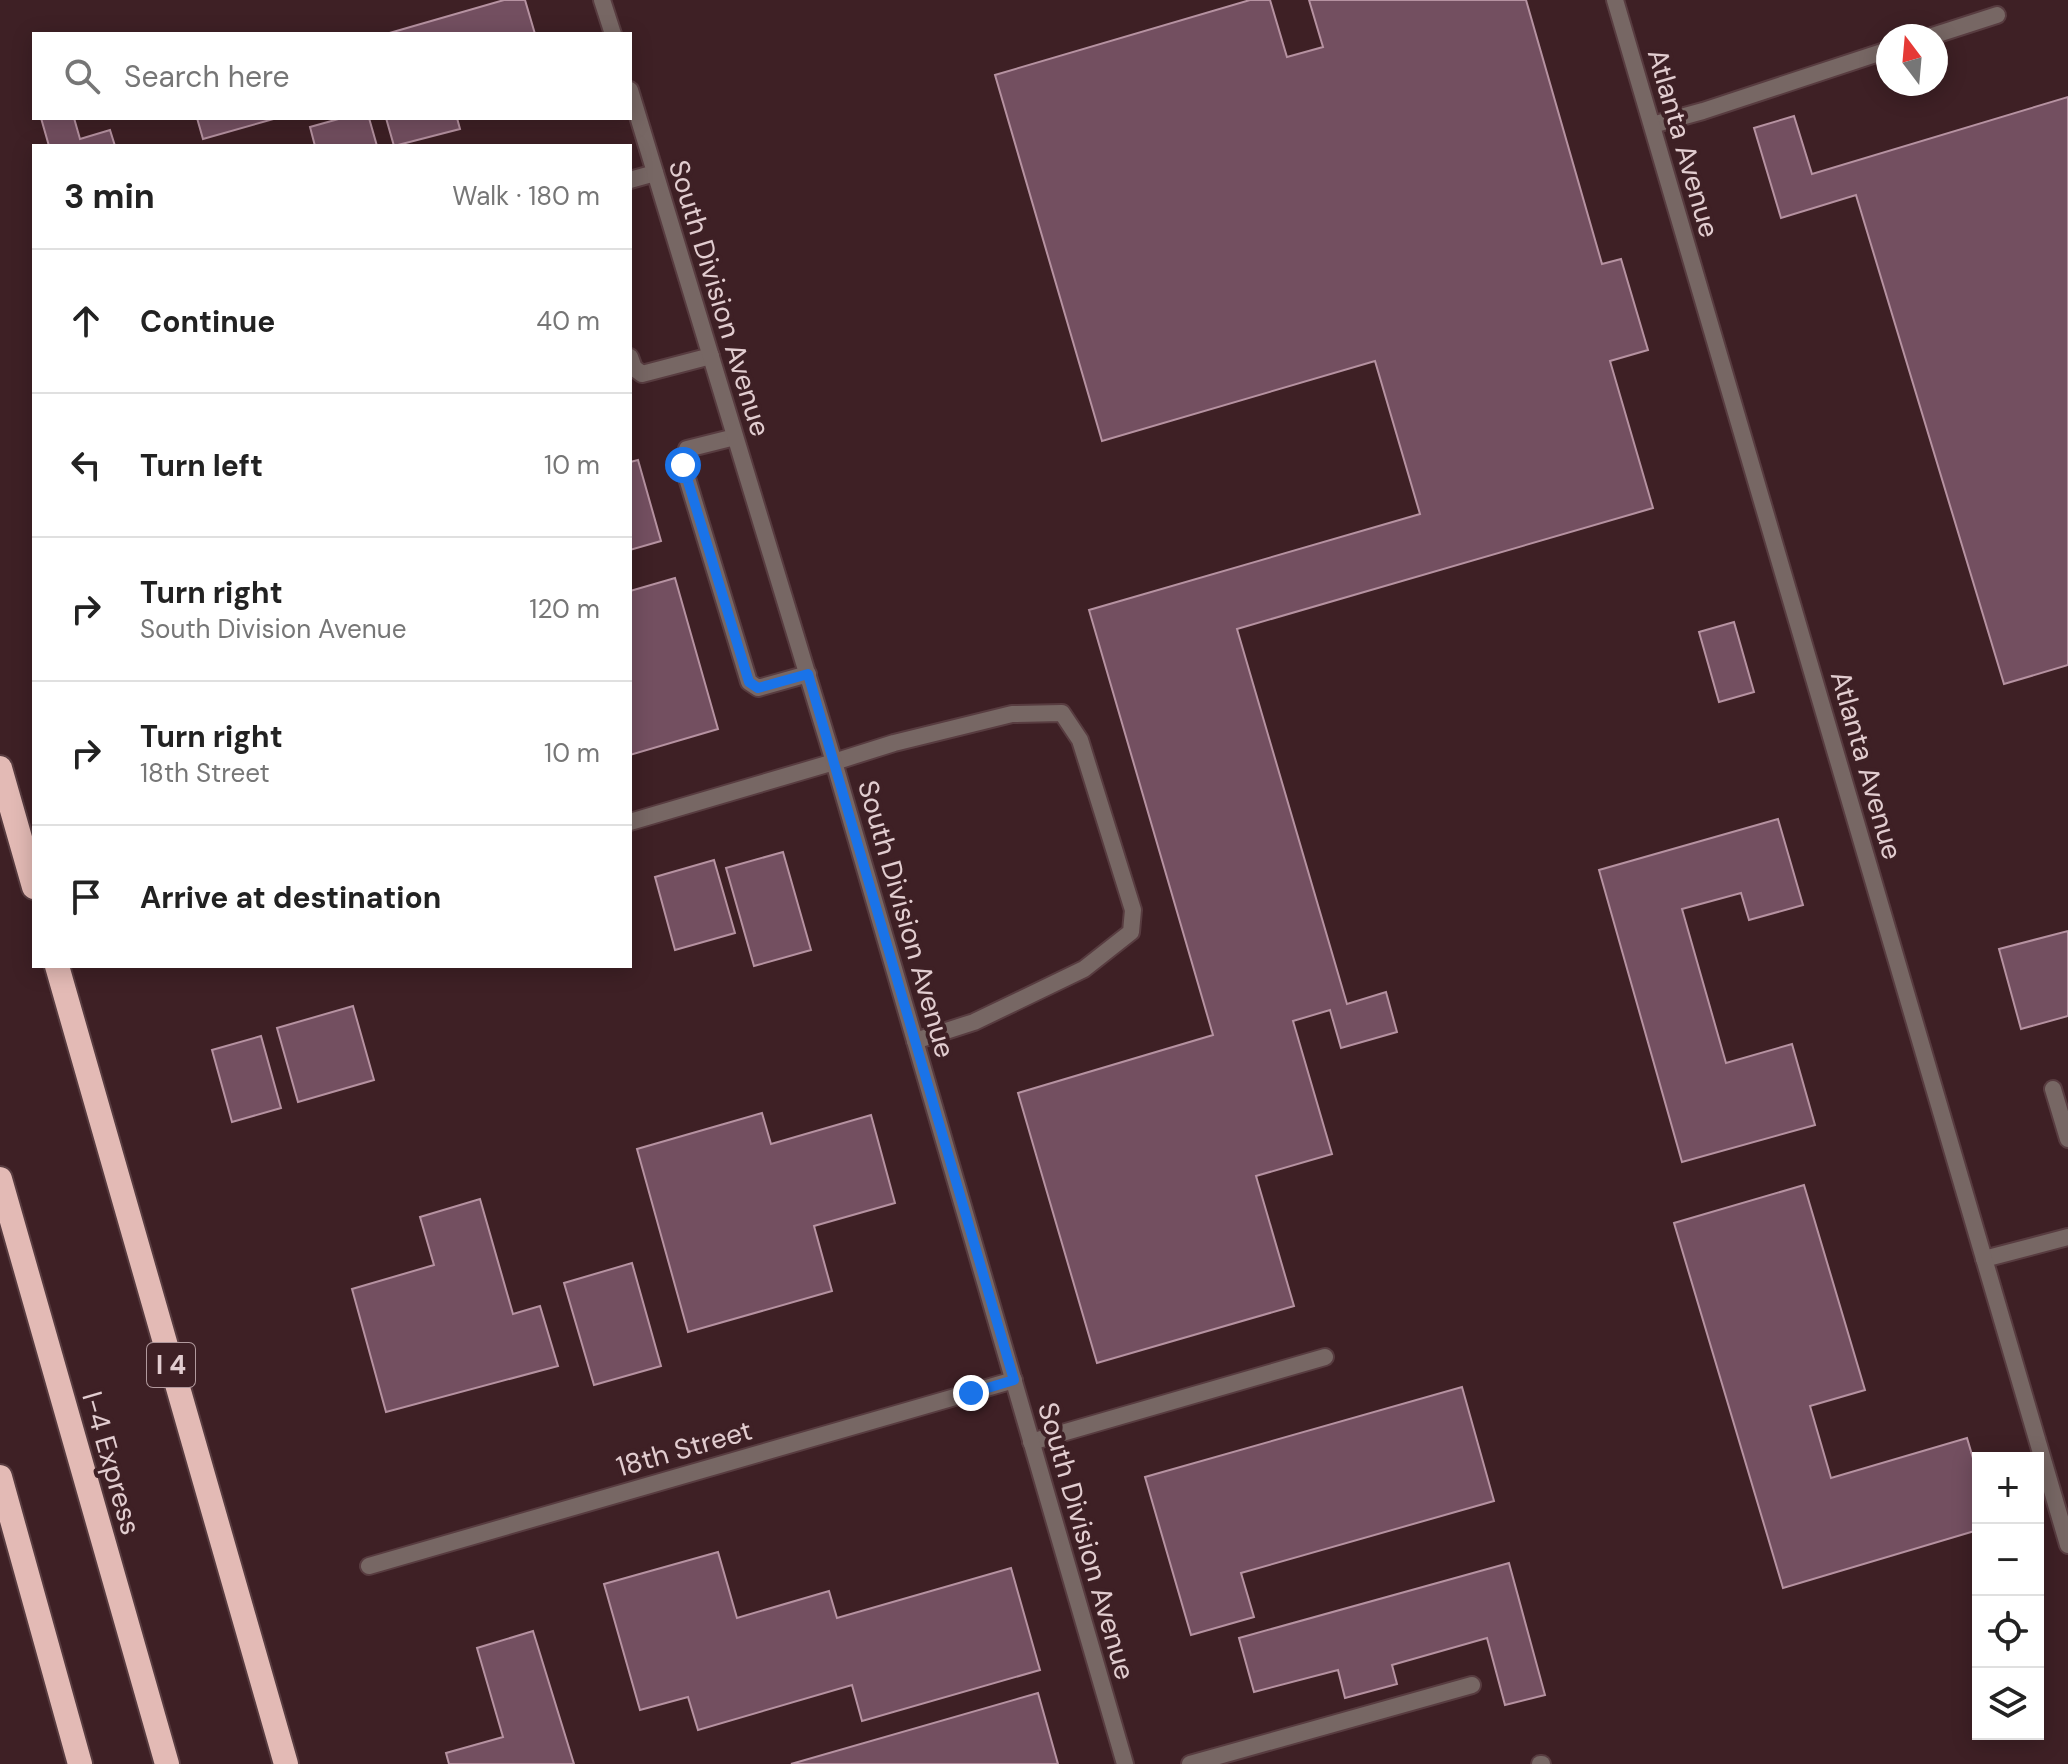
<!DOCTYPE html>
<meta charset="utf-8">
<style>
:root{--surface:#fff;--page:#f6f6f6;--text:#222;--muted:#767676;--line:#e0e0e0}
body{margin:0;font-family:"DM Sans",sans-serif;background:var(--page);color:var(--text)}
.controls{position:absolute;right:24px;bottom:24px;display:grid;overflow:hidden;border-radius:0px;box-shadow:0 4px 20px #0003}
.controls button{width:72px;height:72px;display:grid;place-items:center;padding:0;border:0;border-bottom:2px solid var(--line);background:var(--surface);color:var(--text);font:40px sans-serif}
.compass{position:absolute;left:1876px;top:24px;width:72px;height:72px;border-radius:50%;background:var(--surface);box-shadow:0 4px 20px #0003;rotate:344deg}
.stop{position:absolute;width:24px;height:24px;margin:-18px;border:6px solid #1a73e8;border-radius:50%;background:#fff}
.stop.end{background:#1a73e8;border-color:#fff;box-shadow:0 2px 8px #0008}
.list{margin:0;padding:0;list-style:none}
h2{display:flex;justify-content:space-between;align-items:center;height:104px;margin:0;padding:0 32px;font-size:34px}
h2 small{font-size:26px;font-weight:400;color:var(--muted)}
.list li{display:grid;grid-template-columns:52px 1fr auto;gap:24px;align-items:center;box-sizing:border-box;height:144px;padding:0 32px;border-top:2px solid var(--line)}
.list b{display:block;font-size:30px;white-space:nowrap}
.list p{margin:0;font-size:26px;white-space:nowrap;color:var(--muted)}
.list em{font-size:26px;font-style:normal;color:var(--muted)}
.icon{flex:none;width:44px;height:44px;fill:none;stroke:currentColor;stroke-width:2;stroke-linecap:round;stroke-linejoin:round}
.map{position:relative;flex:none;width:2068px;height:1764px;overflow:hidden}
.search{position:absolute;background:var(--surface);box-shadow:0 4px 20px #0003;left:32px;top:32px;width:600px;height:88px;display:flex;align-items:center;gap:20px;box-sizing:border-box;padding:0 28px;border-radius:0px;color:var(--muted);font-size:30px}
.panel{position:absolute;background:var(--surface);box-shadow:0 4px 20px #0003;left:32px;top:144px;width:600px;height:824px;border-radius:0px}
.map>svg:first-child{display:block}
</style>
<div class="map">
<svg width="2068" height="1764" viewBox="0 0 2068 1764">
<rect width="100%" height="100%" fill="#3e2025"/>
<g fill="#734f60" stroke="#b692a1" stroke-width="2">
<path d="M 504,0 L 525,0 L 535,34 L 386,34 Z"/>
<path d="M 1250,0 L 1270,0 L 1287,57 L 1323,47 L 1309,0 L 1526,0 L 1602,264 L 1621,259 L 1648,350 L 1610,361 L 1653,508 L 1237,629 L 1347,1004 L 1386,992 L 1397,1032 L 1341,1048 L 1330,1010 L 1293,1021 L 1332,1154 L 1256,1176 L 1294,1306 L 1097,1363 L 1018,1093 L 1213,1035 L 1089,610 L 1420,514 L 1375,361 L 1102,441 L 995,75 Z"/>
<path d="M 2068,97 L 2068,665 L 2004,684 L 1856,195 L 1781,218 L 1754,128 L 1794,116 L 1812,174 Z"/>
<path d="M 41,118 L 74,118 L 80,139 L 110,130 L 115,146 L 49,146 Z"/>
<path d="M 197,118 L 277,118 L 203,139 Z"/>
<path d="M 342,118 L 369,118 L 377,146 L 315,146 L 310,127 Z"/>
<path d="M 386,118 L 457,118 L 460,129 L 394,146 Z"/>
<path d="M 638,460 L 661,541 L 630,550 L 630,462 Z"/>
<path d="M 675,578 L 718,729 L 630,755 L 630,591 Z"/>
<path d="M 1734,622 L 1754,692 L 1719,702 L 1699,632 Z"/>
<path d="M 1778,819 L 1803,905 L 1749,920 L 1741,893 L 1682,909 L 1726,1063 L 1792,1044 L 1815,1125 L 1682,1162 L 1599,870 Z"/>
<path d="M 783,852 L 811,950 L 754,966 L 726,868 Z"/>
<path d="M 714,860 L 735,933 L 675,950 L 655,877 Z"/>
<path d="M 2068,931 L 2068,1016 L 2021,1029 L 1999,949 Z"/>
<path d="M 353,1006 L 374,1080 L 298,1102 L 277,1028 Z"/>
<path d="M 261,1036 L 281,1108 L 232,1122 L 212,1050 Z"/>
<path d="M 762,1113 L 771,1144 L 871,1115 L 895,1203 L 814,1226 L 832,1291 L 688,1332 L 637,1149 Z"/>
<path d="M 1804,1185 L 1865,1390 L 1810,1406 L 1831,1478 L 1967,1438 L 1978,1475 L 1978,1530 L 1783,1588 L 1674,1223 Z"/>
<path d="M 480,1199 L 513,1314 L 540,1306 L 558,1366 L 386,1412 L 352,1289 L 434,1265 L 420,1217 Z"/>
<path d="M 632,1263 L 661,1366 L 594,1385 L 564,1283 Z"/>
<path d="M 1462,1387 L 1494,1501 L 1241,1573 L 1254,1617 L 1191,1635 L 1145,1477 Z"/>
<path d="M 718,1552 L 737,1618 L 829,1591 L 837,1618 L 1011,1568 L 1040,1670 L 862,1721 L 852,1685 L 698,1730 L 688,1697 L 640,1710 L 604,1584 Z"/>
<path d="M 1509,1563 L 1545,1695 L 1505,1705 L 1487,1638 L 1392,1665 L 1397,1684 L 1345,1698 L 1338,1670 L 1254,1692 L 1239,1638 Z"/>
<path d="M 533,1631 L 574,1764 L 449,1764 L 446,1753 L 503,1737 L 477,1648 Z"/>
<path d="M 1038,1693 L 1058,1764 L 791,1764 Z"/>
</g>
<g fill="none" stroke-linecap="round" stroke-linejoin="round">
<defs>
<g id="service">
<path d="M 1932,36 L 1997,15"/>
<path d="M 1652,125 L 1703,111 L 1888,50"/>
<path d="M 630,357 L 634,368 L 642,374 L 711,356"/>
<path d="M 735,437 L 687,449 L 683,465 L 749,682 L 758,688 L 808,674"/>
<path d="M 834,762 L 894,743 L 1012,714 L 1062,713 L 1080,740 L 1133,910 L 1131,932 L 1084,969 L 974,1022 L 915,1041"/>
<path d="M 2053,1089 L 2068,1139"/>
<path d="M 1984,1259 L 2068,1237"/>
<path d="M 1031,1442 L 1325,1357"/>
<path d="M 1190,1764 L 1472,1685"/>
<path d="M 1540,1764 L 1542,1764"/>
</g>
<g id="minor">
<path d="M 1615,0 L 2068,1545"/>
<path d="M 630,180 L 655,173"/>
<path d="M 630,822 L 834,762"/>
<path d="M 369,1566 L 1014,1380"/>
</g>
<g id="tertiary">
<path d="M 602,0 L 613,34"/>
<path d="M 630,90 L 834,762 L 1125,1764"/>
</g>
<g id="motorway">
<path d="M 0,768 L 34,887"/>
<path d="M 57,966 L 286,1764"/>
<path d="M 0,1179 L 167,1764"/>
<path d="M 0,1477 L 80,1764"/>
</g>
</defs>
<use href="#service" stroke="#583c40" stroke-width="20"/>
<use href="#minor" stroke="#583c40" stroke-width="20"/>
<use href="#tertiary" stroke="#583c40" stroke-width="20"/>
<use href="#motorway" stroke="#583c40" stroke-width="28"/>
<use href="#service" stroke="#776764" stroke-width="16"/>
<use href="#minor" stroke="#776764" stroke-width="16"/>
<use href="#tertiary" stroke="#776764" stroke-width="16"/>
<use href="#motorway" stroke="#e3bab5" stroke-width="24"/>
</g>
<g fill="none" stroke-linecap="round" stroke-linejoin="round">
<path stroke="#1a73e8" stroke-width="10" d="M 683,465 L 749,682 L 758,688 L 808,674 L 1014,1380 L 971,1393"/>
</g>
<g text-anchor="middle" stroke-width="8" stroke-linejoin="round" paint-order="stroke">
<rect fill="#3e2025" stroke="#b1999d" stroke-width="2" x="147" y="1343" width="48" height="44" rx="6"/>
<g font-size="26" font-weight="bold" fill="#e2cdd0">
<text x="171" y="1374">I 4</text>
</g>
<g font-size="28" fill="#e2cdd0" stroke="#3e2025">
<text transform="translate(1684 143) rotate(74)" y="10">Atlanta Avenue</text>
<text transform="translate(720 298) rotate(73)" y="10">South Division Avenue</text>
<text transform="translate(1867 765) rotate(74)" y="10">Atlanta Avenue</text>
<text transform="translate(907 919) rotate(74)" y="10">South Division Avenue</text>
<text transform="translate(684 1448) rotate(-16)" y="10">18th Street</text>
<text transform="translate(112 1463) rotate(74)" y="10">I-4 Express</text>
<text transform="translate(1087 1541) rotate(74)" y="10">South Division Avenue</text>
</g>
</g>
</svg>
<div class="controls">
<button>+</button>
<button>−</button>
<button><svg class="icon" aria-label="locate" viewBox="0 0 24 24"><circle cx="12" cy="12" r="6"/><path d="M12 2v4M12 18v4M2 12h4M18 12h4"/></svg></button>
<button><svg class="icon" aria-label="layers" viewBox="0 0 24 24"><path d="M12 4l9 5-9 5-9-5zM3 14l9 5 9-5"/></svg></button>
</div>
<svg class="compass" viewBox="-18 -18 36 36"><path d="M0-13l5 13h-10z" fill="#e53935"/><path d="M0 13l5-13h-10z" fill="#767676"/></svg>
<div class="stop" style="left:683px;top:465px"></div>
<div class="stop end" style="left:971px;top:1393px"></div>
<div class="search"><svg class="icon" aria-label="search" viewBox="0 0 24 24"><circle cx="10" cy="10" r="6"/><path d="M15 15l6 6"/></svg>Search here</div>
<section class="panel">
<h2>3 min<small>Walk · 180 m</small></h2>
<ul class="list">
<li><svg class="icon" aria-label="ahead" viewBox="0 0 24 24"><path d="M12 20V5M6 11l6-6 6 6"/></svg><div><b>Continue</b></div><em>40 m</em></li>
<li><svg class="icon" aria-label="left" viewBox="0 0 24 24"><path d="M17 20v-9H6M10 6l-5 5 5 5"/></svg><div><b>Turn left</b></div><em>10 m</em></li>
<li><svg class="icon" aria-label="right" viewBox="0 0 24 24"><path d="M7 20v-9h11M14 6l5 5-5 5"/></svg><div><b>Turn right</b><p>South Division Avenue</p></div><em>120 m</em></li>
<li><svg class="icon" aria-label="right" viewBox="0 0 24 24"><path d="M7 20v-9h11M14 6l5 5-5 5"/></svg><div><b>Turn right</b><p>18th Street</p></div><em>10 m</em></li>
<li><svg class="icon" aria-label="arrive" viewBox="0 0 24 24"><path d="M6 21V4h12l-3 4 3 4H6"/></svg><div><b>Arrive at destination</b></div></li>
</ul>
</section>
</div>
